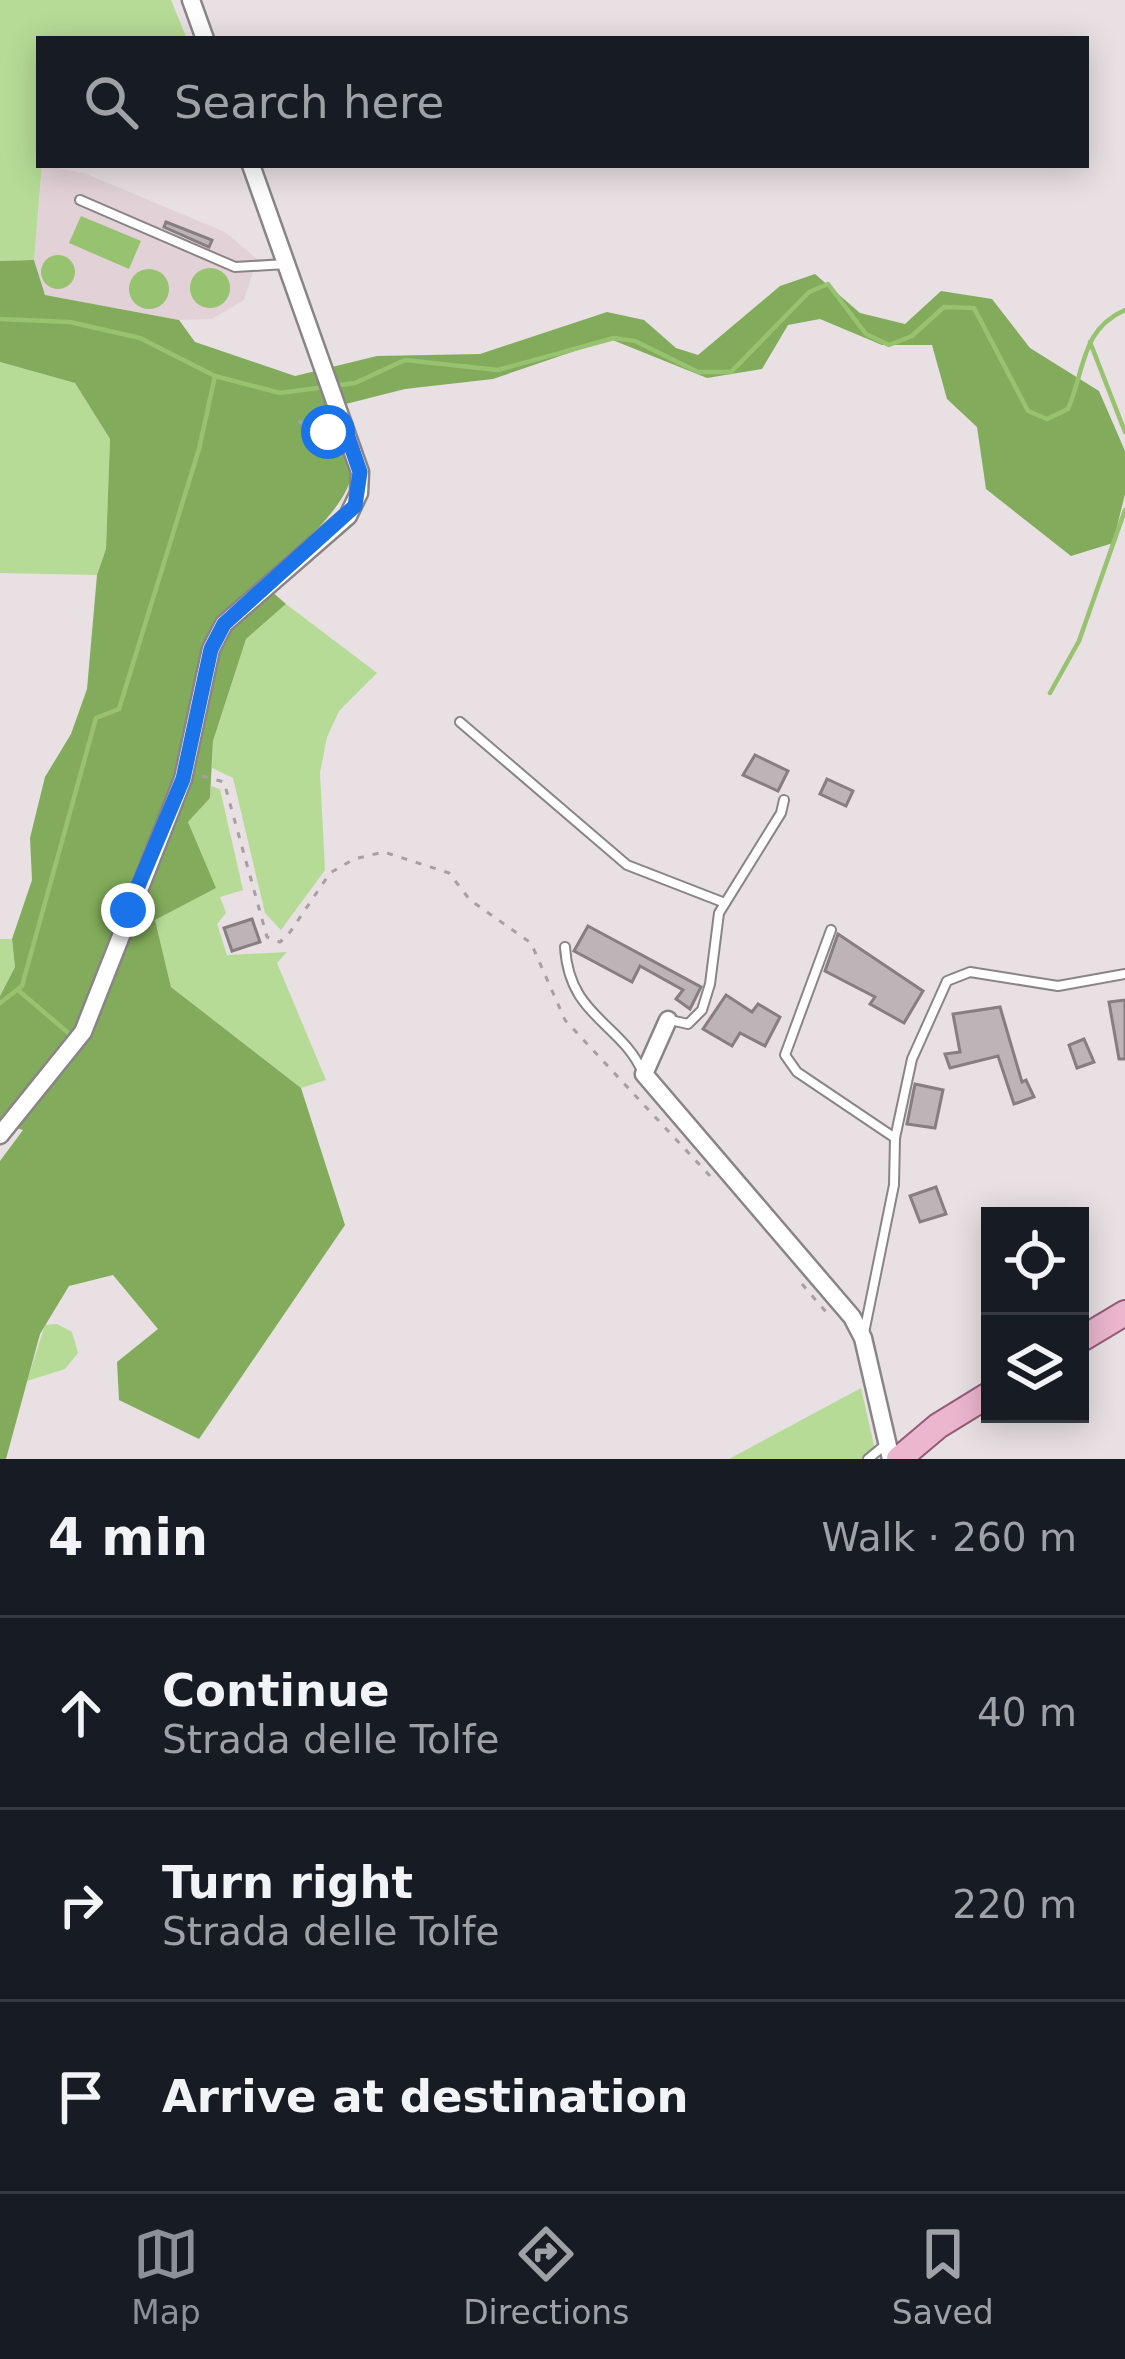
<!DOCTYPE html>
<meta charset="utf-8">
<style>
:root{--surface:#171b24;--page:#242831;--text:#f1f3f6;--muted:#9ea1a6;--line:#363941;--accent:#8c9099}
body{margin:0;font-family:"DejaVu Sans",sans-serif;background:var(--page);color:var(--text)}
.controls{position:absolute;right:36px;bottom:36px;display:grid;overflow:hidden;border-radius:0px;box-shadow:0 6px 30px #0003}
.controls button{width:108px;height:108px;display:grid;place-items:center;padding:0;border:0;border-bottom:3px solid var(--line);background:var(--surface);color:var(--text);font:60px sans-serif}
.stop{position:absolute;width:36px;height:36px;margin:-27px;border:9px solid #1a73e8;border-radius:50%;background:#fff}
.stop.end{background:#1a73e8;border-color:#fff;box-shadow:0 3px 12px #0008}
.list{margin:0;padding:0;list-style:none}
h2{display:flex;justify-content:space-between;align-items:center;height:156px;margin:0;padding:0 48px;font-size:51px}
h2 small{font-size:39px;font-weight:400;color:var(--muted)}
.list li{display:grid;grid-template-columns:78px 1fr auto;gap:36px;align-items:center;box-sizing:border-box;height:192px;padding:0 48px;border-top:3px solid var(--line)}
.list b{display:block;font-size:45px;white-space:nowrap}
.list p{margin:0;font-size:39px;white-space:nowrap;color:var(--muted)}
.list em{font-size:39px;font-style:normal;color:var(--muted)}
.icon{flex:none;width:66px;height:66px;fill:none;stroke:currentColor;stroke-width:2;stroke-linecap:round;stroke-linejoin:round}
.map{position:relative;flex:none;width:1125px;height:1459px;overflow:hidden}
.search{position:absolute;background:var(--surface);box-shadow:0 6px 30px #0003;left:36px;right:36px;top:36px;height:132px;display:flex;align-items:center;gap:30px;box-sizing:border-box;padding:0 42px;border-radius:0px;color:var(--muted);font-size:45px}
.sheet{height:732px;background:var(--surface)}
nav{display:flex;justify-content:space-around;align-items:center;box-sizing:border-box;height:168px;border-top:3px solid var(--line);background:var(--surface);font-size:33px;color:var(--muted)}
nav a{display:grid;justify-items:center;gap:6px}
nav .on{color:var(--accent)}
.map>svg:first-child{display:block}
</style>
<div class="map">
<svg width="1125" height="1459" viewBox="0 0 1125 1459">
<rect width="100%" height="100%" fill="#e8e0e3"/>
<path fill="#e2d2d8" d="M 42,165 L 84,173 L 225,232 L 257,259 L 244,300 L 212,319 L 179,320 L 45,295 L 34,260 Z"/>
<g fill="#b6db96">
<path d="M 0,0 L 171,0 L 187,39 L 39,39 L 42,165 L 34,260 L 0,261 Z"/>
<path d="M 0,362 L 75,383 L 110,439 L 106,549 L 97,575 L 0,573 Z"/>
<path d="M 286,604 L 377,673 L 339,711 L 327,737 L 320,773 L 325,870 L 281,930 L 265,913 L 233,778 L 212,768 L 213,741 L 246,639 Z"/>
<path d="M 211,786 L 220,789 L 243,890 L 220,897 L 226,913 L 217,924 L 227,955 L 287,952 L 277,963 L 326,1080 L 301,1088 L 171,987 L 155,920 L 215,888 L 188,822 L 210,798 Z"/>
<path d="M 0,939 L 12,939 L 15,967 L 0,996 Z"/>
<path d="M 57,1324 L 72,1332 L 78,1353 L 65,1369 L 27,1381 L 45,1325 Z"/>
<path d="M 861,1388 L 877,1459 L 729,1459 Z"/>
</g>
<path fill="#82ac5b" d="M 34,260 L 45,295 L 179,320 L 195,342 L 295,376 L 377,356 L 480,354 L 607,312 L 644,320 L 676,348 L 698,355 L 780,286 L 815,274 L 860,313 L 905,324 L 941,291 L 992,299 L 1030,348 L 1099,391 L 1125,451 L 1125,494 L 1113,543 L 1071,556 L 986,489 L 977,427 L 947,399 L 932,345 L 882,345 L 820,319 L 788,325 L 762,369 L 707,378 L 610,339 L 493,379 L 405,389 L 326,409 C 334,425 347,444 351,462 C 361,499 287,557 262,583 L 286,604 L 246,639 L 213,741 L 210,798 L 188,822 L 216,888 L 155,920 L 171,987 L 301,1088 L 345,1225 L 199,1439 L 119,1400 L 117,1362 L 158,1329 L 113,1275 L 69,1286 L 40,1334 L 6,1459 L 0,1459 L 0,1161 L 23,1130 L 0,1123 L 0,996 L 15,967 L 12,939 L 32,880 L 30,838 L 45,777 L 71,734 L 87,689 L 97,575 L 106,549 L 110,439 L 75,383 L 0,362 L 0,261 Z"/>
<g fill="#97c270">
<path d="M 81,216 L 141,241 L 129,269 L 69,243 Z"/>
<circle cx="58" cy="272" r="17"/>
<circle cx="210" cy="288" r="20"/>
<circle cx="149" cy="289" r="20"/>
</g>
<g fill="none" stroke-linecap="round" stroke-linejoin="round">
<g stroke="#97c270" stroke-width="4.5">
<path d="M 0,319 L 70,322 L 140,338 L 215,376 L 280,393 L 355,383 L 405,360 L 498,370 L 614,338 L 635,341 L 698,372 L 731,372 L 809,292 L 828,284 L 866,334 L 889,345 L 912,336 L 944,307 L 974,308 L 1028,411 L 1047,419 L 1068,409 C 1085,370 1081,329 1125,310"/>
<path d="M 1090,342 L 1125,432"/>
<path d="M 1050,693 L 1079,641 L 1125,510"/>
<path d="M 18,990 L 72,1036"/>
<path d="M 0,1003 L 22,986 L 96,718 L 119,709 L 199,449 L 215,376"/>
</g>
</g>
<g fill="#bcb4b7" stroke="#867e81" stroke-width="3">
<path d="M 166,222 L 212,240 L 209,247 L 164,227 Z"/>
<path d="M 755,755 L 788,771 L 778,791 L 743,775 Z"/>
<path d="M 827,779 L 853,791 L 846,806 L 820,794 Z"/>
<path d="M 252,919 L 260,942 L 232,951 L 224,928 Z"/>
<path d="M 588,926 L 701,987 L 690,1009 L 676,999 L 683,990 L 640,966 L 632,982 L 574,951 Z"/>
<path d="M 838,934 L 923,991 L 904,1023 L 870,1004 L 875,997 L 825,971 Z"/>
<path d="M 726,995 L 752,1012 L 758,1004 L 780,1017 L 765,1046 L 740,1033 L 732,1046 L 703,1029 Z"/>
<path d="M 1125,1000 L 1125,1059 L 1119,1059 L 1109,1002 Z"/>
<path d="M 1000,1007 L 1022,1082 L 1026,1080 L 1034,1097 L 1014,1104 L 998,1056 L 950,1068 L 945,1054 L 960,1052 L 953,1014 Z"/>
<path d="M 1084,1039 L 1094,1062 L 1077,1068 L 1069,1045 Z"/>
<path d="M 915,1084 L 943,1090 L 935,1128 L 907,1124 Z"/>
<path d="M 936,1187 L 946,1214 L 920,1222 L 910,1196 Z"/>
</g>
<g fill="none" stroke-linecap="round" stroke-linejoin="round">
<defs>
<g id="lane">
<path d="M 80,200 L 235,267 L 286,264"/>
<path d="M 460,722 L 627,865 L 725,903"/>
<path d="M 831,930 L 785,1055 L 797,1072 L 895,1138 L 894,1185 L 864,1333"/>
<path d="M 565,947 C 569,1017 621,1022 643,1073"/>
<path d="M 670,1020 L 688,1024 L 702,1010 L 710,984 L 719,913 L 781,813 L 784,800"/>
<path d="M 895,1138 L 912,1059 L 947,981 L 970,972 L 1058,986 L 1125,974"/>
<path d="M 868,1459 L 885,1445"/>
</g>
<g id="street">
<path d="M 191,0 L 205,39"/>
<path d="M 668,1020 L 644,1074 L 852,1317 L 863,1338 L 891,1459"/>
<path d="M 0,1135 L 83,1032 L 183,779 L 211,649 L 224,624 L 348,516 L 359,493 L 360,472 L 251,165"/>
</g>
<g id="primary">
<path d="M 1080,1340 L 1125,1313"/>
<path d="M 899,1459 L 938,1426 L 990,1394"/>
</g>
</defs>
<use href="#lane" stroke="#8b8487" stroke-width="12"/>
<use href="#street" stroke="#8b8487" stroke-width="21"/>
<use href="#primary" stroke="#955b76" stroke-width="28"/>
<g stroke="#a6a0a3" stroke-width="3" stroke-dasharray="6 9" stroke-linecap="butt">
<path d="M 298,421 L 329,432"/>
<path d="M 202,776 L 224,782 L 267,937 L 280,942 L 288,935 L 330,873 L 354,859 L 384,852 L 449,873 L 470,900 L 531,943 L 565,1020 L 710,1176"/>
<path d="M 802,1284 L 827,1313"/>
</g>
<use href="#lane" stroke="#fff" stroke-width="8"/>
<use href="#street" stroke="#fff" stroke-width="16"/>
<use href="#primary" stroke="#ebb6ce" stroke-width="24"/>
</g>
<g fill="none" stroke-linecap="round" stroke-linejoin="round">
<path stroke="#1a73e8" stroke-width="15" d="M 128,910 L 183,779 L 211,649 L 224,624 L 355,506 L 360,472 L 348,437 L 328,432"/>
</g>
</svg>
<div class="controls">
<button><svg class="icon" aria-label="locate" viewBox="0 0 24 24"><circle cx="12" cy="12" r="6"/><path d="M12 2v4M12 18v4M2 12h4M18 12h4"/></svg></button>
<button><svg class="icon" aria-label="layers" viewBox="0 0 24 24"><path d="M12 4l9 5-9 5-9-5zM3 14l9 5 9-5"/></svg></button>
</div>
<div class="stop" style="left:328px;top:432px"></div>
<div class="stop end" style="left:128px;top:910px"></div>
<div class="search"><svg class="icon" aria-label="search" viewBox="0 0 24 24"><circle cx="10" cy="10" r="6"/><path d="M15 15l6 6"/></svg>Search here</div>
</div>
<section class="sheet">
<h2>4 min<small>Walk · 260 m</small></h2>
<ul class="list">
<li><svg class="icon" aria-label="ahead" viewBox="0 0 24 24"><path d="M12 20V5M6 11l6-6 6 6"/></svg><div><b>Continue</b><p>Strada delle Tolfe</p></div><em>40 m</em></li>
<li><svg class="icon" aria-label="right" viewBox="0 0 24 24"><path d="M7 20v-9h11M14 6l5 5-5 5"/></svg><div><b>Turn right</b><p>Strada delle Tolfe</p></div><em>220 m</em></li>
<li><svg class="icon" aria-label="arrive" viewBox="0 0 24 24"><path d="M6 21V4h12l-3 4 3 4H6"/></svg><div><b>Arrive at destination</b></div></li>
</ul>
</section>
<nav>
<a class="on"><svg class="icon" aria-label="map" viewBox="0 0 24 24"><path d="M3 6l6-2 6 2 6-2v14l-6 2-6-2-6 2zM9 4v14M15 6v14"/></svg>Map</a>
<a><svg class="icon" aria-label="directions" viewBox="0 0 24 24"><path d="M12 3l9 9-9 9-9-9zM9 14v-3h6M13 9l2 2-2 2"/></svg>Directions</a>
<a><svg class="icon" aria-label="saved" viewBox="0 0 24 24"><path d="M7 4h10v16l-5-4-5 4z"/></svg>Saved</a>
</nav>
